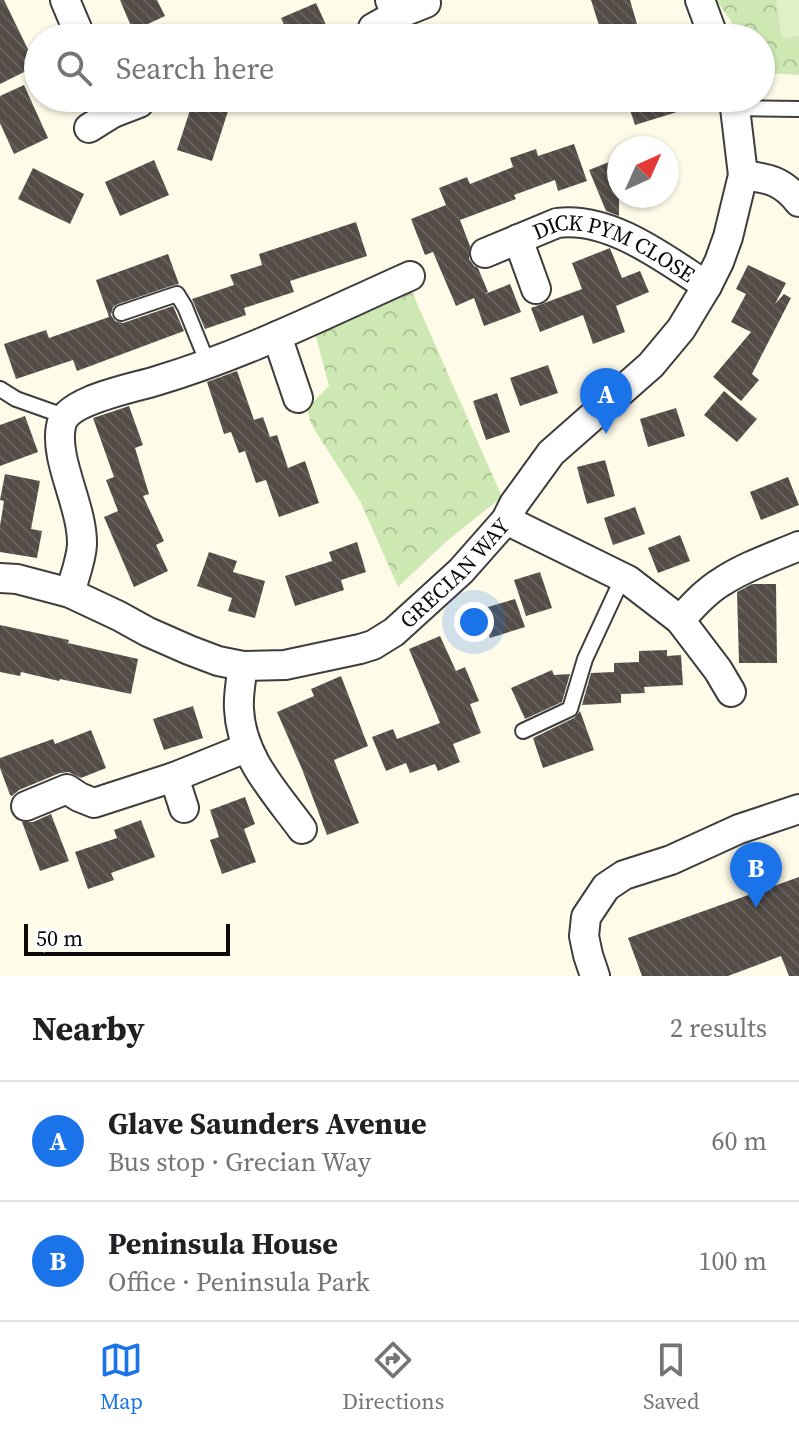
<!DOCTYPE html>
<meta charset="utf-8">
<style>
:root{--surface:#fff;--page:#f2f2f2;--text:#202124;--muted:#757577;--line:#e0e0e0;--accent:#1a73e8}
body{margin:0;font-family:"Source Serif 4",serif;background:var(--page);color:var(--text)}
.compass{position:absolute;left:607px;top:136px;width:72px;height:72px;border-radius:50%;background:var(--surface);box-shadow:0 2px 6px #0004;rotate:45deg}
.scale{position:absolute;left:24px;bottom:20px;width:206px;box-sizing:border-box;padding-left:8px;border:4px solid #0b0b0b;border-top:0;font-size:22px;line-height:28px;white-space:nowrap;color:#0b0b0b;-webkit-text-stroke:6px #fff;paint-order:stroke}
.you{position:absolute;left:474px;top:622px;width:28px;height:28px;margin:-20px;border:6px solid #fff;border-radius:50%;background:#1a73e8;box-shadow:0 0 0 12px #1a73e833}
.badge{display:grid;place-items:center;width:52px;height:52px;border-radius:50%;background:var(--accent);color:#fff;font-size:26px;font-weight:700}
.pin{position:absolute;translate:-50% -66px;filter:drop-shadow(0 2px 4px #0008)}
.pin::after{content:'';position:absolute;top:42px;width:28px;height:24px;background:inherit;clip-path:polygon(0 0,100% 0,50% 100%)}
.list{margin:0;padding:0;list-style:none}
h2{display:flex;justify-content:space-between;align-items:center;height:104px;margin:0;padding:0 32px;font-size:34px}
h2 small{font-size:26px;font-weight:400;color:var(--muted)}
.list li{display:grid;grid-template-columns:52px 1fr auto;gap:24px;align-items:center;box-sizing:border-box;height:120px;padding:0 32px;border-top:2px solid var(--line)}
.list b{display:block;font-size:30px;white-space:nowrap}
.list p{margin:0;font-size:26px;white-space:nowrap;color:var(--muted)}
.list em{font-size:26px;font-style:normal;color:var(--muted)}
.icon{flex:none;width:44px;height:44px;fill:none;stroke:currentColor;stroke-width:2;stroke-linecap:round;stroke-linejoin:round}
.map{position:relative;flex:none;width:799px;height:976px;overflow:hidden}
.search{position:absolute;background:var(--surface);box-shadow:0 2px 6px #0004;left:24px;right:24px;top:24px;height:88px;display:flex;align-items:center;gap:20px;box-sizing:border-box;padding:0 28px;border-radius:44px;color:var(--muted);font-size:30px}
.sheet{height:344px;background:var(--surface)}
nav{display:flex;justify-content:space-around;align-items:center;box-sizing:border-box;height:112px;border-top:2px solid var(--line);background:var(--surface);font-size:22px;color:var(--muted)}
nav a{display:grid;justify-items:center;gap:4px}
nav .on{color:var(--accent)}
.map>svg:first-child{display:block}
</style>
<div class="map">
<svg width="799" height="976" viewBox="0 0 799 976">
<defs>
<pattern id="park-crowns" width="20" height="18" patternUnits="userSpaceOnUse" patternTransform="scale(2)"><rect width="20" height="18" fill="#cee8b4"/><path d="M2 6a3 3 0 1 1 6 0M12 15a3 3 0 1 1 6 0" fill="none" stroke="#b0c699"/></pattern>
<pattern id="building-back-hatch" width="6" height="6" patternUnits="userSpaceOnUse" patternTransform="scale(2)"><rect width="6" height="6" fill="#534c47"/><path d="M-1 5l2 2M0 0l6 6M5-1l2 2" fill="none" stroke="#67615d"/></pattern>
</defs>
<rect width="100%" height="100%" fill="#fffbe9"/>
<g fill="url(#park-crowns)">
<path d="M 716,0 L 799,0 L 799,75 L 768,73 L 761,63 L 761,38 L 743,38 Z"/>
<path d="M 409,285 L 502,497 L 447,541 L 398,587 L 360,501 L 311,424 L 307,408 L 329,386 L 314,329 Z"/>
</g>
<path fill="#e0efc6" d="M 776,0 L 799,0 L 799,36 L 782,39 Z"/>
<g fill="url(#building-back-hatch)">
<path d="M 0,0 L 4,0 L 36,66 L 0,84 Z"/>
<path d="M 120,0 L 157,0 L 165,16 L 133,31 Z"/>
<path d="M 591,0 L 630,0 L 641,38 L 603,38 Z"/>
<path d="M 316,3 L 332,38 L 290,38 L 281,18 Z"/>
<path d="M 24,85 L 48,138 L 14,154 L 0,123 L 0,96 Z"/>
<path d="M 194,98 L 229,108 L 212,161 L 177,150 Z"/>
<path d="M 626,98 L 705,98 L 706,103 L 635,125 Z"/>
<path d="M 574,144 L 587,181 L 558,191 L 555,180 L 514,195 L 516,199 L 460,220 L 470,246 L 469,259 L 474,266 L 478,268 L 488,292 L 485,294 L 510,284 L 521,312 L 484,326 L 474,298 L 456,306 L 433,252 L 425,255 L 411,219 L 446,205 L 439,188 L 467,177 L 470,184 L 513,167 L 510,158 L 536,149 L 538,156 Z"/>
<path d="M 154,160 L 169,195 L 120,216 L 105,182 Z"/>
<path d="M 614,160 L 619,174 L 619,216 L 606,211 L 589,170 Z"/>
<path d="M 33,168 L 84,194 L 70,224 L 18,199 Z"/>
<path d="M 356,222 L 367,256 L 290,281 L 294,292 L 244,308 L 246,315 L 205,329 L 192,299 L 234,285 L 230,275 L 262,265 L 259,254 Z"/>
<path d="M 610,248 L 622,278 L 640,271 L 649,292 L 616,306 L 625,332 L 593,344 L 583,315 L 540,332 L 531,308 L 582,289 L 572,263 Z"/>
<path d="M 168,254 L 179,284 L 174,285 L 118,304 L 113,307 L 111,315 L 115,321 L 123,323 L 173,306 L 184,331 L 77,371 L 73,360 L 16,379 L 4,344 L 46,330 L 49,338 L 109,317 L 96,280 Z"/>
<path d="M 748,265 L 786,283 L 775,304 L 784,294 L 791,298 L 752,374 L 759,380 L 741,401 L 713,377 L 751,332 L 731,322 L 746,294 L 736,289 Z"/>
<path d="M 548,365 L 558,393 L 520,406 L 510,378 Z"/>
<path d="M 237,371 L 254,420 L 263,417 L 270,437 L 277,435 L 288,468 L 305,461 L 319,503 L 279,517 L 266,480 L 256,483 L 245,451 L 239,453 L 231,432 L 224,434 L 207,382 Z"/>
<path d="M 724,391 L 757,419 L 737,442 L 704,415 Z"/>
<path d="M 497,393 L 510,432 L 486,440 L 473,401 Z"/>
<path d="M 129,406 L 143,445 L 135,448 L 149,494 L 143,496 L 164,541 L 156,545 L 168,571 L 134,587 L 104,517 L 118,511 L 106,480 L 114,477 L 93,418 Z"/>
<path d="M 676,408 L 685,436 L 648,447 L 640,419 Z"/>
<path d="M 25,416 L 38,452 L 0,466 L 0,425 Z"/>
<path d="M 605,460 L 615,496 L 587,504 L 577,467 Z"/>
<path d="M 5,474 L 40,481 L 31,529 L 42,531 L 37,558 L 0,552 L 0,526 L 4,501 L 0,500 Z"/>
<path d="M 788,477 L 799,505 L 761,520 L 750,492 Z"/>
<path d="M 635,507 L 645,534 L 613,545 L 604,518 Z"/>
<path d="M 680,535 L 690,561 L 658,573 L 648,548 Z"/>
<path d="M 357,542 L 366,572 L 341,580 L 344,590 L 295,606 L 285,576 L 332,561 L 329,552 Z"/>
<path d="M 209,552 L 237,561 L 233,572 L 265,581 L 255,618 L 228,611 L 232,598 L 197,586 Z"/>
<path d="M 540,572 L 552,608 L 526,616 L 514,580 Z"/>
<path d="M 752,584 L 776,584 L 777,663 L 739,663 L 737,592 Z"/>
<path d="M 515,599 L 525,627 L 490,638 L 481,609 Z"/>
<path d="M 0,625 L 69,640 L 68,643 L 138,659 L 131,694 L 60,679 L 59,681 L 21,672 L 20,676 L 0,672 Z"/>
<path d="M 440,636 L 456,671 L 465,667 L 479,701 L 470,704 L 481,733 L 453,744 L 460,762 L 438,771 L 435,764 L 410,773 L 406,763 L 386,771 L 372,737 L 393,729 L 397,739 L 440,723 L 409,649 Z"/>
<path d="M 667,650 L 667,656 L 681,655 L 683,685 L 644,687 L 645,693 L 621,694 L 621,703 L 582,705 L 591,673 L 614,672 L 614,663 L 639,662 L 639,651 Z"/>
<path d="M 552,670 L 554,675 L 570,674 L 562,702 L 525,719 L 511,688 Z"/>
<path d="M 341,676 L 368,746 L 334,760 L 359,823 L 327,835 L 302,769 L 277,712 L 314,696 L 311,689 Z"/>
<path d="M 193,706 L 203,738 L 164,750 L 153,719 Z"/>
<path d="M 580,711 L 594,750 L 543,768 L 533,738 L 574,718 Z"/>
<path d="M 91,730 L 106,768 L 81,778 L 69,772 L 60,773 L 19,790 L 12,796 L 10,795 L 0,768 L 0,758 L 53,739 L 55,744 Z"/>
<path d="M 245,797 L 255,824 L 244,829 L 256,862 L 222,874 L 210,840 L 219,837 L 210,810 Z"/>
<path d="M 51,814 L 69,861 L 40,871 L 22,822 L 33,822 Z"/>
<path d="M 141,820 L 155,857 L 111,873 L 114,880 L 88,889 L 75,852 L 117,838 L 114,830 Z"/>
<path d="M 799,877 L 799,976 L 789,976 L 781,956 L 728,976 L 642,976 L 628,938 Z"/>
</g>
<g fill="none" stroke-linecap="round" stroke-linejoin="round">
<defs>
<g id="lane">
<path d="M 735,108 L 799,109"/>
<path d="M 121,313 L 177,294 L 185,307 L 208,364"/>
<path d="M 0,389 L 16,399 L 64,416"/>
<path d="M 523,731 L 570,709 L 585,659 L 623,577"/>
</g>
<g id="street">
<path d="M 65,0 L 81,38"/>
<path d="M 700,0 L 714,38"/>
<path d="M 396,15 L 426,3"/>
<path d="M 373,28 L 396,15 L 390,0"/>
<path d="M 113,113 L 139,103"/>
<path d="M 89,128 L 113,113 L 106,98"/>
<path d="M 743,175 C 768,178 783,181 799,202"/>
<path d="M 518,239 L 536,289"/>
<path id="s1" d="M 485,253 L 557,223 C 610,216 665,259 707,286"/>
<path d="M 277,336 L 298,398"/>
<path d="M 506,520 L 628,580 L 680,620 L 718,670 L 731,692"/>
<path id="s2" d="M 0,578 L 17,579 L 70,593 L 119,616 L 148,632 L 189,650 L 218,661 L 243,666 L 285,665 L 360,649 L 373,645 L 394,632 L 461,571 L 506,520 L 514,504 L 551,453 L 651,365 L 681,329 L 707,286 L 719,262 L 728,237 L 743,175 L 735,108 L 732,98"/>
<path d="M 70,593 C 74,578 81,561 82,545 C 83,507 54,460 61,426 C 65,400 134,388 156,381 C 244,355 327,313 410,276"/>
<path d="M 680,620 C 693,606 706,591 723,581 C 746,566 773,557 799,546"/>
<path d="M 243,666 C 241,680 238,695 239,709 C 241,757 275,792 302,829"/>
<path d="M 174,777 L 184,808"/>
<path d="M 26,806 L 67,789 L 79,797 L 94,803 L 174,777 L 246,748"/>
<path d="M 595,976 L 588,955 L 584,936 L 586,917 L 606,887 L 624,875 L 671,860 L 739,829 L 799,809"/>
</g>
</defs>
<use href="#lane" stroke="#3e3e3e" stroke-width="18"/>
<use href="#street" stroke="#3e3e3e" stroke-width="32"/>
<use href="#lane" stroke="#fff" stroke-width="14"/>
<use href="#street" stroke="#fff" stroke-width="28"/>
</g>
<g text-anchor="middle" stroke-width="8" stroke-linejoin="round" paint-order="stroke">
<g font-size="22" fill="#0b0b0b" stroke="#fff">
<text dy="8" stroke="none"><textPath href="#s1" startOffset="140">DICK PYM CLOSE</textPath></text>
<text dy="8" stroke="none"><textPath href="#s2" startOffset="502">GRECIAN WAY</textPath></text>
</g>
</g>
</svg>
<svg class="compass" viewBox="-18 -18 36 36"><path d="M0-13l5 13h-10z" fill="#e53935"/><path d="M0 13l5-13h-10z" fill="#757577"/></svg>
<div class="scale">50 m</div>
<div class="you"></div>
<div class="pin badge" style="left:606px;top:434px">A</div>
<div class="pin badge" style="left:756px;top:908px">B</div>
<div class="search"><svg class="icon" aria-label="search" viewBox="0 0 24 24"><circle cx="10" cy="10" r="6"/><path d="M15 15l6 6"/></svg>Search here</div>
</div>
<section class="sheet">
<h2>Nearby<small>2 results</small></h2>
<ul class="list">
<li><span class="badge">A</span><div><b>Glave Saunders Avenue</b><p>Bus stop · Grecian Way</p></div><em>60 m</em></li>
<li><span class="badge">B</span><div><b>Peninsula House</b><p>Office · Peninsula Park</p></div><em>100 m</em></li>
</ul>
</section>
<nav>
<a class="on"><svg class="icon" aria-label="map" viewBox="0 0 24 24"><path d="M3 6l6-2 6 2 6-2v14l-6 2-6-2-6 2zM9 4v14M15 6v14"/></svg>Map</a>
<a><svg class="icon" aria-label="directions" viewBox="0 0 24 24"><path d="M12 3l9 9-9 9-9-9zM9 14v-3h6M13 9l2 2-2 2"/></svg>Directions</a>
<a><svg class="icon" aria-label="saved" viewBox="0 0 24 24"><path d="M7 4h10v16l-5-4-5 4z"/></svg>Saved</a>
</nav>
